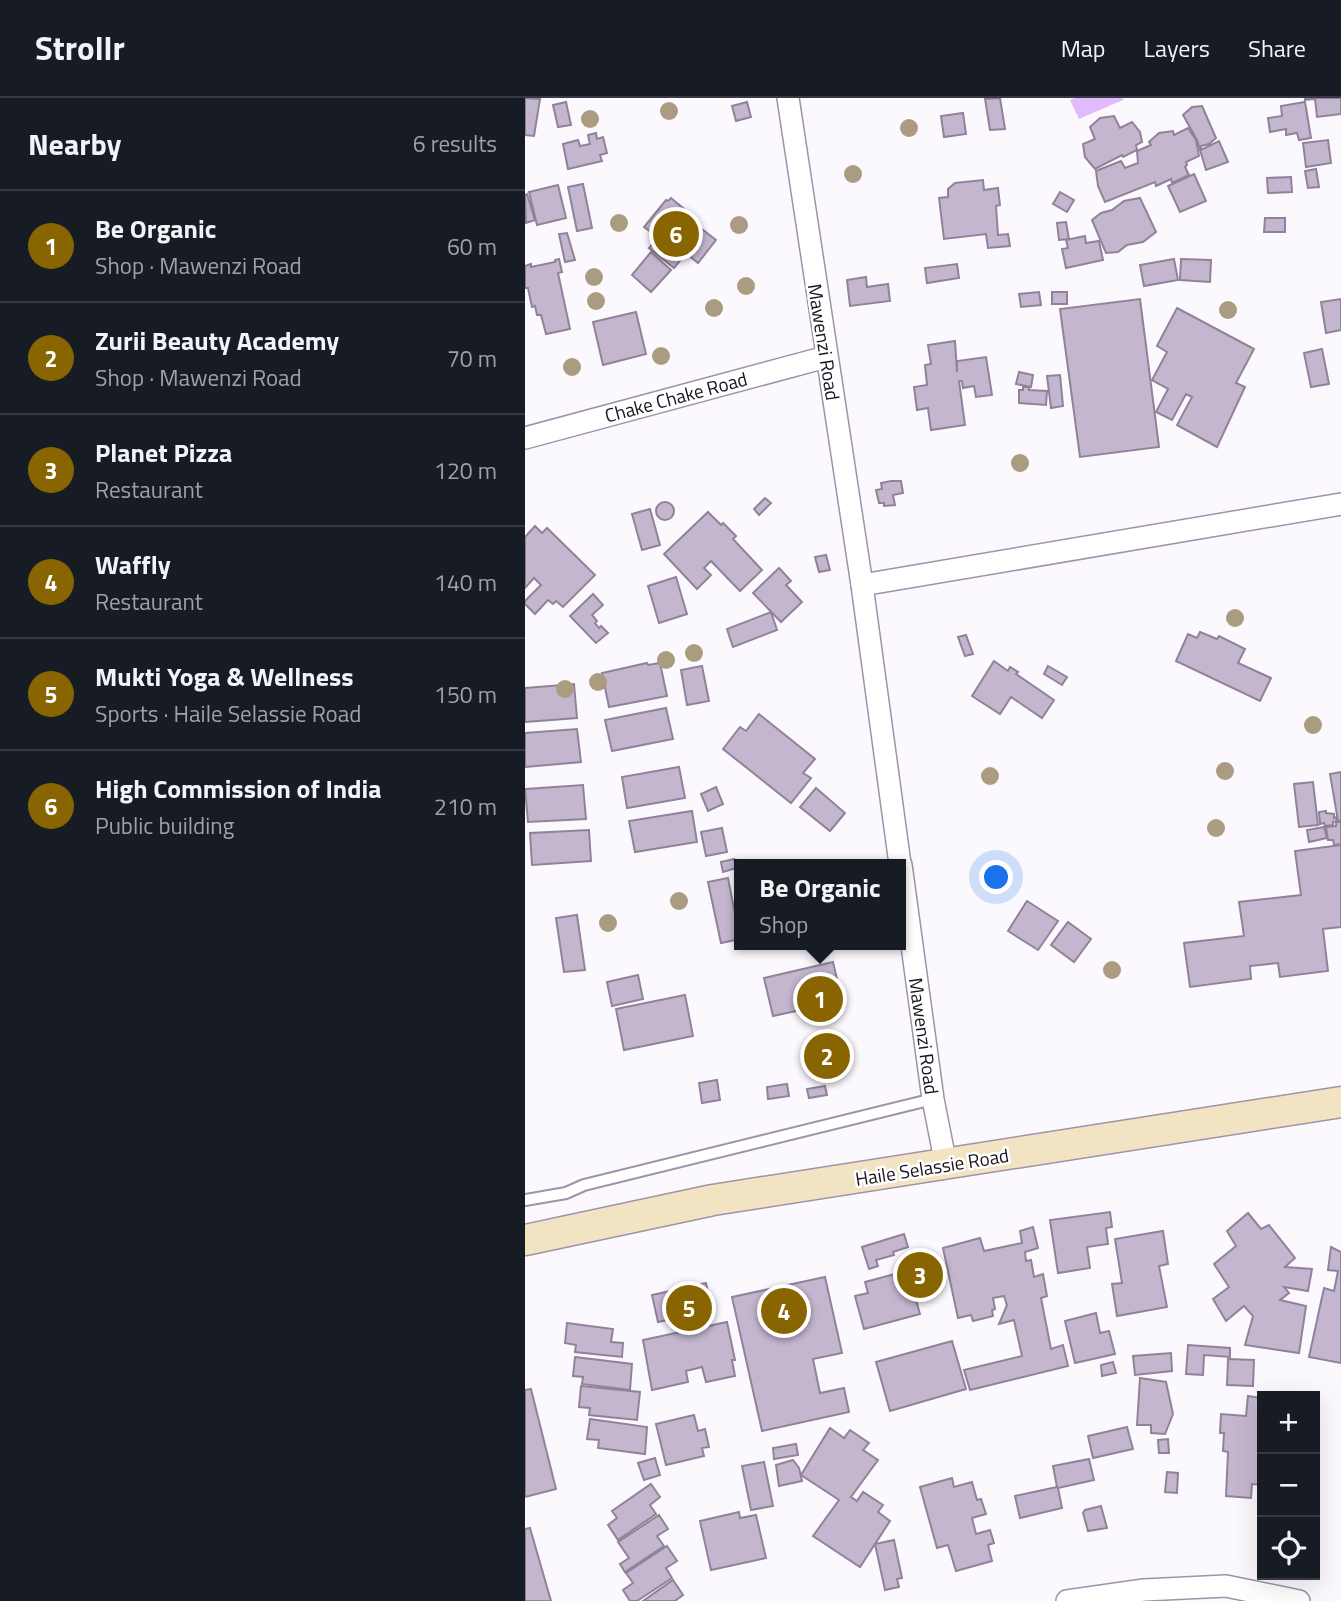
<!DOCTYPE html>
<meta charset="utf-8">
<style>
:root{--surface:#171b24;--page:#20242c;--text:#f1f3f6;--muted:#9ea1a6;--line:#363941;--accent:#886500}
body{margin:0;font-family:"Titillium Web",sans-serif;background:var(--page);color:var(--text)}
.controls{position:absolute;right:21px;bottom:21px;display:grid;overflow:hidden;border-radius:0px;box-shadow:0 7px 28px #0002}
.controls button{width:63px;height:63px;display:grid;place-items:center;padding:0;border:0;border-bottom:2px solid var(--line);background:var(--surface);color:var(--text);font:35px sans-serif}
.you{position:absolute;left:472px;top:780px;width:24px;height:24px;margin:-18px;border:5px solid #fff;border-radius:50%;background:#1a73e8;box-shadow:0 0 0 10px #1a73e833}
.badge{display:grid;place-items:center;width:46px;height:46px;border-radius:50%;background:var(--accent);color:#fff;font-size:23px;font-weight:700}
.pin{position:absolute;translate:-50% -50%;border:4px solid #fff;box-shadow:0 2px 7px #0006}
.popup{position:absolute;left:209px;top:761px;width:172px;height:91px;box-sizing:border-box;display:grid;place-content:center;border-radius:0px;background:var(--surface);filter:drop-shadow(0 2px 5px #0005);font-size:23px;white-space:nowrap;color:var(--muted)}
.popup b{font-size:26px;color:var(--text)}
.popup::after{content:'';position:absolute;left:50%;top:100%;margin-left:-14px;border:14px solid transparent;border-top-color:var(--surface)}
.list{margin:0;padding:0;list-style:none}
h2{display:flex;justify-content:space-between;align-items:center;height:91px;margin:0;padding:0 28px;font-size:30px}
h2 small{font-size:23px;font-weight:400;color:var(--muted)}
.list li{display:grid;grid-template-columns:46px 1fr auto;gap:21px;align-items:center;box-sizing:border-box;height:112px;padding:0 28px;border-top:2px solid var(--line)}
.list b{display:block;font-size:26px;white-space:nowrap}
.list p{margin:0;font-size:23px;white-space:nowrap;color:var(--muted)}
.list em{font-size:23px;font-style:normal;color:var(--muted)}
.icon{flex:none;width:38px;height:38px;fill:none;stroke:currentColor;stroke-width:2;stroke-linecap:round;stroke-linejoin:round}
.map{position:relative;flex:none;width:816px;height:1503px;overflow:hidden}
header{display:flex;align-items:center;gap:42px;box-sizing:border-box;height:98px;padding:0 35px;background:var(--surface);border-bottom:2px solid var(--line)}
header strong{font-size:33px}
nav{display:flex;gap:38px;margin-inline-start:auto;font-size:24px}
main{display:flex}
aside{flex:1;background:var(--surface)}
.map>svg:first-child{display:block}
</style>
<header>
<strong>Strollr</strong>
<nav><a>Map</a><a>Layers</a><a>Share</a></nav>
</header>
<main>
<aside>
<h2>Nearby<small>6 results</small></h2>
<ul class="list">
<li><span class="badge">1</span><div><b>Be Organic</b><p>Shop · Mawenzi Road</p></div><em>60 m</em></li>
<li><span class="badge">2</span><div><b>Zurii Beauty Academy</b><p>Shop · Mawenzi Road</p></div><em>70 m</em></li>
<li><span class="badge">3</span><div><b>Planet Pizza</b><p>Restaurant</p></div><em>120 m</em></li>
<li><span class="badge">4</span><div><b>Waffly</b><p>Restaurant</p></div><em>140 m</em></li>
<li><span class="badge">5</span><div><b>Mukti Yoga &amp; Wellness</b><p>Sports · Haile Selassie Road</p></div><em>150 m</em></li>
<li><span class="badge">6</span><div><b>High Commission of India</b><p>Public building</p></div><em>210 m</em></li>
</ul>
</aside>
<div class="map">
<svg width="816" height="1503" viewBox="0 0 816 1503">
<rect width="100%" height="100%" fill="#fcf9fe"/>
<path fill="#e1bbfb" d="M 550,0 L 598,0 L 598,2 L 554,21 L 545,2 Z"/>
<g fill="#c4b6cf" stroke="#908399" stroke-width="2">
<path d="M 0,0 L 15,1 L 9,38 L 0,37 Z"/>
<path d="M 475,0 L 480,31 L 465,32 L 460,1 Z"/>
<path d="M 780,0 L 816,0 L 816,16 L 792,19 L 790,1 L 780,2 Z"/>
<path d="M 41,4 L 46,27 L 33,29 L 28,7 Z"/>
<path d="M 222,4 L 226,19 L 211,23 L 207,8 Z"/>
<path d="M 780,4 L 786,40 L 774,42 L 772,35 L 761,37 L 761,31 L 745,34 L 743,20 L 757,18 L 756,8 Z"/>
<path d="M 677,8 L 691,40 L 684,46 L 676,48 L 676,52 L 694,43 L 703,64 L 681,72 L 672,42 L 658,17 L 667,9 Z"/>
<path d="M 438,15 L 441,36 L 419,39 L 416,18 Z"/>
<path d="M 589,18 L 595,30 L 607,24 L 615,34 L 617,44 L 611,47 L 612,52 L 598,59 L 597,57 L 570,71 L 560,59 L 558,46 L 570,41 L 565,29 L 575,20 Z"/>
<path d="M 663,30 L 671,42 L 674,58 L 661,64 L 662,67 L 660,69 L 664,77 L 647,85 L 646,81 L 631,88 L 630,84 L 580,104 L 573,88 L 571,73 L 596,63 L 600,70 L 613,65 L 612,53 L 626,47 L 624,44 L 634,35 L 648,33 L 649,37 Z"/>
<path d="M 71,35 L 72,41 L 78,39 L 82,55 L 75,57 L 77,63 L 43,71 L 38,46 L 53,42 L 55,48 L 65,46 L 63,37 Z"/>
<path d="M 803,42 L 806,65 L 781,69 L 778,45 Z"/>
<path d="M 791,71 L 794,89 L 783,90 L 780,73 Z"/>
<path d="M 669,76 L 681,103 L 655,114 L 643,88 Z"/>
<path d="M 766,79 L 767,94 L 743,95 L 742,80 Z"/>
<path d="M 458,82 L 459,92 L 473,90 L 475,107 L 471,108 L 473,137 L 483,136 L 485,148 L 463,150 L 461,136 L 419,141 L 414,100 L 423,99 L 423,91 L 430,85 Z"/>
<path d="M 58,86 L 67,130 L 52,133 L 43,89 Z"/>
<path d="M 33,87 L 41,120 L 12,127 L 4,94 Z"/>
<path d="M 535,94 L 549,102 L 542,114 L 528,106 Z"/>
<path d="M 2,96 L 10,122 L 1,125 L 0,97 Z"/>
<path d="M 146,100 L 159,111 L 156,115 L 191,142 L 173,165 L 161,155 L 149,170 L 124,150 L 133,139 L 119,129 L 141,102 L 143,103 Z"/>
<path d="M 615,100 L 631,134 L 618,144 L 602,147 L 593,154 L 581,155 L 567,122 L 576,115 L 587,112 L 599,103 Z"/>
<path d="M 740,120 L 760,120 L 760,134 L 739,134 Z"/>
<path d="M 541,124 L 544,141 L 534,142 L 532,125 Z"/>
<path d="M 42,135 L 50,162 L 40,164 L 34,136 Z"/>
<path d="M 560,138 L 561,145 L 574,143 L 578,162 L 541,170 L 537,151 L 543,150 L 541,142 Z"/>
<path d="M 126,154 L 146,172 L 126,194 L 107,177 Z"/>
<path d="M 34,161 L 37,174 L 33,175 L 45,231 L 21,236 L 16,217 L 12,217 L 10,208 L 7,209 L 3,190 L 0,190 L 0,168 L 6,166 L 6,169 L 30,164 L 30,162 Z"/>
<path d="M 649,161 L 653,182 L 619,188 L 615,167 Z"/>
<path d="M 656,161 L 686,162 L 685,184 L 655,182 Z"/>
<path d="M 432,166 L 434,180 L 402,185 L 400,170 Z"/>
<path d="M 341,179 L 342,189 L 363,186 L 365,203 L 325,208 L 322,182 Z"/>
<path d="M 514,194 L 516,207 L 496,209 L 494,196 Z"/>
<rect x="527" y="194" width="15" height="12"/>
<path d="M 615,201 L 634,349 L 555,359 L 535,211 Z"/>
<path d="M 816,201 L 816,232 L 801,235 L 796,204 Z"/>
<path d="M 652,210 L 729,251 L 711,285 L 720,289 L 692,349 L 652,327 L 667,299 L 661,296 L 647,322 L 631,314 L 643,291 L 627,282 L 642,254 L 632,248 Z"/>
<path d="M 111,214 L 121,256 L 78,267 L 68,224 Z"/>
<path d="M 430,243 L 432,274 L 432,263 L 461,259 L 467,297 L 451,299 L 449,288 L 438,290 L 437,283 L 434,283 L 440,327 L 406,332 L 403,310 L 392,312 L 389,289 L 402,287 L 400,267 L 406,266 L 403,247 Z"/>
<path d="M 797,251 L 804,286 L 786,289 L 779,255 Z"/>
<path d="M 494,274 L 508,277 L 506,289 L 491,286 Z"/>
<path d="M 535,277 L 538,308 L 526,310 L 522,278 Z"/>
<path d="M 498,289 L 504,289 L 504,292 L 522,293 L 521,307 L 494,305 L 494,292 L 498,292 Z"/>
<path d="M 366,383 L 376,383 L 378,395 L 368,397 L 370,407 L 359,408 L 359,405 L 354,405 L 351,392 L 357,391 L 356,385 Z"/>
<path d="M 240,400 L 246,405 L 234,417 L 229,411 Z"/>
<circle cx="140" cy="413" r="9"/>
<path d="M 125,411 L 135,447 L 117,452 L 107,416 Z"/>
<path d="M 183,414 L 196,427 L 198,425 L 211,438 L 208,441 L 237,472 L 215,493 L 186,463 L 179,470 L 186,477 L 172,491 L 139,456 Z"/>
<path d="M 10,428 L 17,435 L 22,430 L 70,477 L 38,509 L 31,503 L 28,506 L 23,502 L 10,516 L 0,506 L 0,503 L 16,487 L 9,480 L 0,490 L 0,439 Z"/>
<path d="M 301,457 L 305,472 L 294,474 L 290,459 Z"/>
<path d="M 254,470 L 266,483 L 261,487 L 277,504 L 256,524 L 228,495 Z"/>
<path d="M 151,479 L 162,516 L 134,525 L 123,488 Z"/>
<path d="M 68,496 L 78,507 L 67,517 L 72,523 L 70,525 L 74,530 L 76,528 L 83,535 L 71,545 L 45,518 Z"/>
<path d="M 246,514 L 252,532 L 208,549 L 202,531 Z"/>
<path d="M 675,534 L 692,541 L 694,538 L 720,551 L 713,565 L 746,580 L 735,603 L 651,563 L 663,536 L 672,540 Z"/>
<path d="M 441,537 L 448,556 L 440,558 L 433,539 Z"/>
<path d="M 469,563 L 483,573 L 485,569 L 493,574 L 491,576 L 529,602 L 517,620 L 486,599 L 475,616 L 447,598 Z"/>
<path d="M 122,565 L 123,567 L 135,565 L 142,598 L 84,609 L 77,575 Z"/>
<path d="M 177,568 L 184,603 L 162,607 L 156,572 Z"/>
<path d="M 523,568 L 542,579 L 537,587 L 519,576 Z"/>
<path d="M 49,586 L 52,620 L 0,624 L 0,590 Z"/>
<path d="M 141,610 L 148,641 L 87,653 L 80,622 Z"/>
<path d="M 234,616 L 290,661 L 278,675 L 286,680 L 266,705 L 198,651 L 215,629 L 221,633 Z"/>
<path d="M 52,631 L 56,664 L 0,669 L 0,635 Z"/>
<path d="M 154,669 L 160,700 L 102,710 L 97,679 Z"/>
<path d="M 816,674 L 816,722 L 813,723 L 805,676 Z"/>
<path d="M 788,684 L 793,727 L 774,729 L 769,686 Z"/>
<path d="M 58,687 L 61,721 L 3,724 L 0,691 Z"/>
<path d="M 191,689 L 198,706 L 183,713 L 176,696 Z"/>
<path d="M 291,690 L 320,715 L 305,733 L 275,709 Z"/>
<path d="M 167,713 L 172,744 L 110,754 L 104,723 Z"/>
<path d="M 801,713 L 801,715 L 809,716 L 809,720 L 812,719 L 812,723 L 808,724 L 808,727 L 800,728 L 799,725 L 795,726 L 794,714 Z"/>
<path d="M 811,724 L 816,724 L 816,746 L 809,747 L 808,742 L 803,742 L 801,729 L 811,728 Z"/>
<path d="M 799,729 L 802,740 L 784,744 L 782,732 Z"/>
<path d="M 197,730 L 202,754 L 181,758 L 176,734 Z"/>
<path d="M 64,732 L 66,763 L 7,767 L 5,735 Z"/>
<path d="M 816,747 L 816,829 L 798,831 L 803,873 L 755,879 L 753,865 L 725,868 L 726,881 L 665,889 L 659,845 L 719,838 L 714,804 L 776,797 L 770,753 Z"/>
<path d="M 209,761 L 211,770 L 198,774 L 196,764 Z"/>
<path d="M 203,780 L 215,841 L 196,845 L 183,784 Z"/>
<path d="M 502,803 L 533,823 L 513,852 L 483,833 Z"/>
<path d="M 52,817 L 60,872 L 39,874 L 31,820 Z"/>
<path d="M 543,824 L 566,841 L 549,864 L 526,847 Z"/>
<path d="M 308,864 L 317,903 L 248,918 L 239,880 Z"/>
<path d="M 113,877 L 118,901 L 87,908 L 82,884 Z"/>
<path d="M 160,897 L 168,938 L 99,952 L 91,911 Z"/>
<path d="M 192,982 L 195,1002 L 177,1005 L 174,985 Z"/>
<path d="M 262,986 L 264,998 L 243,1001 L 242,989 Z"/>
<path d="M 300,988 L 302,997 L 284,1000 L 282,991 Z"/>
<path d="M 585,1114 L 587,1129 L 581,1130 L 583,1146 L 562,1149 L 565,1170 L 533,1175 L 525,1122 Z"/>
<path d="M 723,1115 L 736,1131 L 744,1127 L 770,1160 L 760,1169 L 787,1171 L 783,1193 L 759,1189 L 764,1195 L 755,1202 L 781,1208 L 774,1255 L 720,1247 L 728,1218 L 719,1208 L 701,1223 L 688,1201 L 704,1189 L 689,1166 L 711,1148 L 702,1133 Z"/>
<path d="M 508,1129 L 513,1150 L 500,1154 L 501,1163 L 506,1162 L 509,1179 L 518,1176 L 522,1198 L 516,1200 L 526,1251 L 538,1247 L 543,1268 L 445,1292 L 439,1272 L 497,1258 L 489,1222 L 474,1226 L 482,1207 L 479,1198 L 468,1200 L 470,1211 L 467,1212 L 468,1218 L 448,1223 L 446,1217 L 433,1220 L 418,1150 L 455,1140 L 459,1153 L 497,1145 L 495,1133 Z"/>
<path d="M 638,1133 L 643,1166 L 634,1168 L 642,1209 L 592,1218 L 587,1186 L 597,1185 L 590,1141 Z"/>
<path d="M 379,1136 L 383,1149 L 368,1154 L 369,1157 L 351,1162 L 353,1168 L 344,1171 L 337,1149 Z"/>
<path d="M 806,1149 L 816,1154 L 816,1265 L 784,1259 L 799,1190 L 809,1193 L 813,1173 L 803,1172 Z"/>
<path d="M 370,1176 L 372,1184 L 385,1181 L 395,1216 L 339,1231 L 330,1198 L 343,1195 L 340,1184 Z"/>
<path d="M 300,1179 L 317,1255 L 288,1261 L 295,1295 L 319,1290 L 324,1314 L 237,1333 L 207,1199 Z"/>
<path d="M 181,1185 L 187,1212 L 170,1216 L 172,1224 L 154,1228 L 152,1220 L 133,1224 L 127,1197 Z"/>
<path d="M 571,1215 L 575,1235 L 584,1233 L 590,1256 L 550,1265 L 540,1223 Z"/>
<path d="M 202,1224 L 210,1262 L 207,1262 L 210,1278 L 181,1284 L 177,1269 L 161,1273 L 163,1284 L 127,1292 L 118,1242 Z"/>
<path d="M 42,1225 L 88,1231 L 86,1244 L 98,1245 L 97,1259 L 50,1254 L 51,1247 L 40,1245 Z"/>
<path d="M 427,1243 L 441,1291 L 365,1313 L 351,1264 Z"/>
<path d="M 663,1247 L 705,1250 L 705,1259 L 679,1257 L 678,1277 L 661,1276 Z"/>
<path d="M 646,1255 L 647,1273 L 610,1277 L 608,1258 Z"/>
<path d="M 50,1259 L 107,1266 L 105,1292 L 57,1286 L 58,1279 L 48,1278 Z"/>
<path d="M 703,1261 L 729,1262 L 728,1288 L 702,1287 Z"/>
<path d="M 588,1264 L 591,1275 L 577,1278 L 576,1267 Z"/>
<path d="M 615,1280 L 641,1284 L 648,1316 L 640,1336 L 626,1335 L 626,1327 L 612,1327 Z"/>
<path d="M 56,1288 L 115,1294 L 112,1322 L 64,1317 L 65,1310 L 54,1309 Z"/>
<path d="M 6,1291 L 31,1391 L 0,1399 L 0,1292 Z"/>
<path d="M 723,1298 L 737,1300 L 737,1387 L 727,1386 L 726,1400 L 701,1398 L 703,1354 L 698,1353 L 699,1335 L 695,1335 L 696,1316 L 721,1318 Z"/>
<path d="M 169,1317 L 173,1333 L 180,1331 L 184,1349 L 177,1350 L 179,1358 L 141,1367 L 131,1326 Z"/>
<path d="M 65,1321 L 122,1329 L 120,1356 L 73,1350 L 74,1342 L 62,1341 Z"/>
<path d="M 602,1329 L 608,1351 L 568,1360 L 563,1338 Z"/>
<path d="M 305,1330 L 319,1340 L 325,1332 L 344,1345 L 338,1352 L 353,1362 L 326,1399 L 332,1403 L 338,1394 L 358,1407 L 353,1414 L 365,1423 L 335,1469 L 288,1438 L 314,1402 L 276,1377 Z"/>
<path d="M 643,1341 L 644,1355 L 634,1355 L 633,1342 Z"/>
<path d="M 271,1346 L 273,1357 L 249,1361 L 248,1350 Z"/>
<path d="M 130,1360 L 135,1377 L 119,1382 L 113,1365 Z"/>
<path d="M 564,1361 L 569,1382 L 533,1390 L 537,1410 L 495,1420 L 490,1398 L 532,1389 L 528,1368 Z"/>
<path d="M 268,1362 L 274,1370 L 277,1383 L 254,1388 L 251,1367 Z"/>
<path d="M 239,1364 L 248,1408 L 226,1412 L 217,1368 Z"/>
<path d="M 642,1374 L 653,1375 L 652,1395 L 640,1394 Z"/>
<path d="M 427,1380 L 429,1389 L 447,1384 L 452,1402 L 456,1401 L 461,1416 L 447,1420 L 451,1436 L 465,1432 L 469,1445 L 463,1447 L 467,1463 L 431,1473 L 423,1447 L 412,1450 L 395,1389 Z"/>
<path d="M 126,1386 L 135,1399 L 125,1407 L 131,1416 L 93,1442 L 83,1427 L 92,1420 L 87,1413 Z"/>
<path d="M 576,1408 L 582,1430 L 563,1433 L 558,1415 L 560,1412 Z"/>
<path d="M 214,1414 L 215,1420 L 231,1417 L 241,1460 L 186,1472 L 175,1423 Z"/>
<path d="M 134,1417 L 143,1431 L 132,1438 L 139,1448 L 100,1474 L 95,1466 L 104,1460 L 93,1444 Z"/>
<path d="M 5,1430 L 26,1503 L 0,1503 L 0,1431 Z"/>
<path d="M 369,1442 L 377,1480 L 372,1481 L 374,1489 L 360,1492 L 350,1446 Z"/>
<path d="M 142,1448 L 152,1463 L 141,1470 L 147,1480 L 112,1503 L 105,1503 L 98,1492 L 108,1485 L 101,1475 Z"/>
<path d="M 148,1482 L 158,1497 L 150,1503 L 118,1503 Z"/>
</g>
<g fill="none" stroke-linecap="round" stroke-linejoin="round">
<defs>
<path id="lane" d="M 0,1102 L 41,1095 L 59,1087 L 408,1001"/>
<g id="street">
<path d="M 263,0 L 337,487 L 375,766"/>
<path d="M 0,340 L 301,259"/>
<path d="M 337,487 L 816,406"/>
<path d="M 376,767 L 408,1001 L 421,1067"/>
<path d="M 542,1503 L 619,1492 L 701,1488 L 774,1503"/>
</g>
<path id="secondary" d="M 0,1142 L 188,1102 L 816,1004"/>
</defs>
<use href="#lane" stroke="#9f92a9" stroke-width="14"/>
<use href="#street" stroke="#9f92a9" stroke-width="24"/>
<use href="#secondary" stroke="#9f92a9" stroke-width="33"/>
<use href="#lane" stroke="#fff" stroke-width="10"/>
<use href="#street" stroke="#fff" stroke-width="21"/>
<use href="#secondary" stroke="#f2e4c3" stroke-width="30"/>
</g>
<g fill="#ab9c81">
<circle cx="144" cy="13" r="9"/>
<circle cx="65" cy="21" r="9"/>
<circle cx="384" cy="30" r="9"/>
<circle cx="328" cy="76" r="9"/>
<circle cx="94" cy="125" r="9"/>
<circle cx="214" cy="127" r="9"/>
<circle cx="69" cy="179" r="9"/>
<circle cx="221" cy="188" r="9"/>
<circle cx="71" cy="203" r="9"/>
<circle cx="189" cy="210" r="9"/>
<circle cx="703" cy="212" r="9"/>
<circle cx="136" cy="258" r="9"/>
<circle cx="47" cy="269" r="9"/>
<circle cx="495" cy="365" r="9"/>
<circle cx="710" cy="520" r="9"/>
<circle cx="169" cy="555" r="9"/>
<circle cx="141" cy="562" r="9"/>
<circle cx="73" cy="584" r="9"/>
<circle cx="40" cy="591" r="9"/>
<circle cx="788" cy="627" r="9"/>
<circle cx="700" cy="673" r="9"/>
<circle cx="465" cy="678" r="9"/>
<circle cx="691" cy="730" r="9"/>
<circle cx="154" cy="803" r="9"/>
<circle cx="83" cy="825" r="9"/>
<circle cx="587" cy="872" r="9"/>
</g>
<g text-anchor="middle" stroke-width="5" stroke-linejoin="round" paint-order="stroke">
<g font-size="19" fill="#19141d" stroke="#fff">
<text transform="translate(299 244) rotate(81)" y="7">Mawenzi Road</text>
<text transform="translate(151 299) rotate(-15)" y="7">Chake Chake Road</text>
<text transform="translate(399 938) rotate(82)" y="7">Mawenzi Road</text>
<text transform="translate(407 1069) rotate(-9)" y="7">Haile Selassie Road</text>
</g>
</g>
</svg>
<div class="controls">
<button>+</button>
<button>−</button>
<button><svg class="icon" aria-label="locate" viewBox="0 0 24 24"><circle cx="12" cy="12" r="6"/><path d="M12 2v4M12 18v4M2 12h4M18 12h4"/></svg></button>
</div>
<div class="you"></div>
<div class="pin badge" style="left:295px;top:901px">1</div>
<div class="popup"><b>Be Organic</b>Shop</div>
<div class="pin badge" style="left:302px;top:958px">2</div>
<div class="pin badge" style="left:395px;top:1177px">3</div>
<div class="pin badge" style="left:259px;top:1213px">4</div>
<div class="pin badge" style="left:164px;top:1210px">5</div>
<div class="pin badge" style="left:151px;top:136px">6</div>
</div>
</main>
